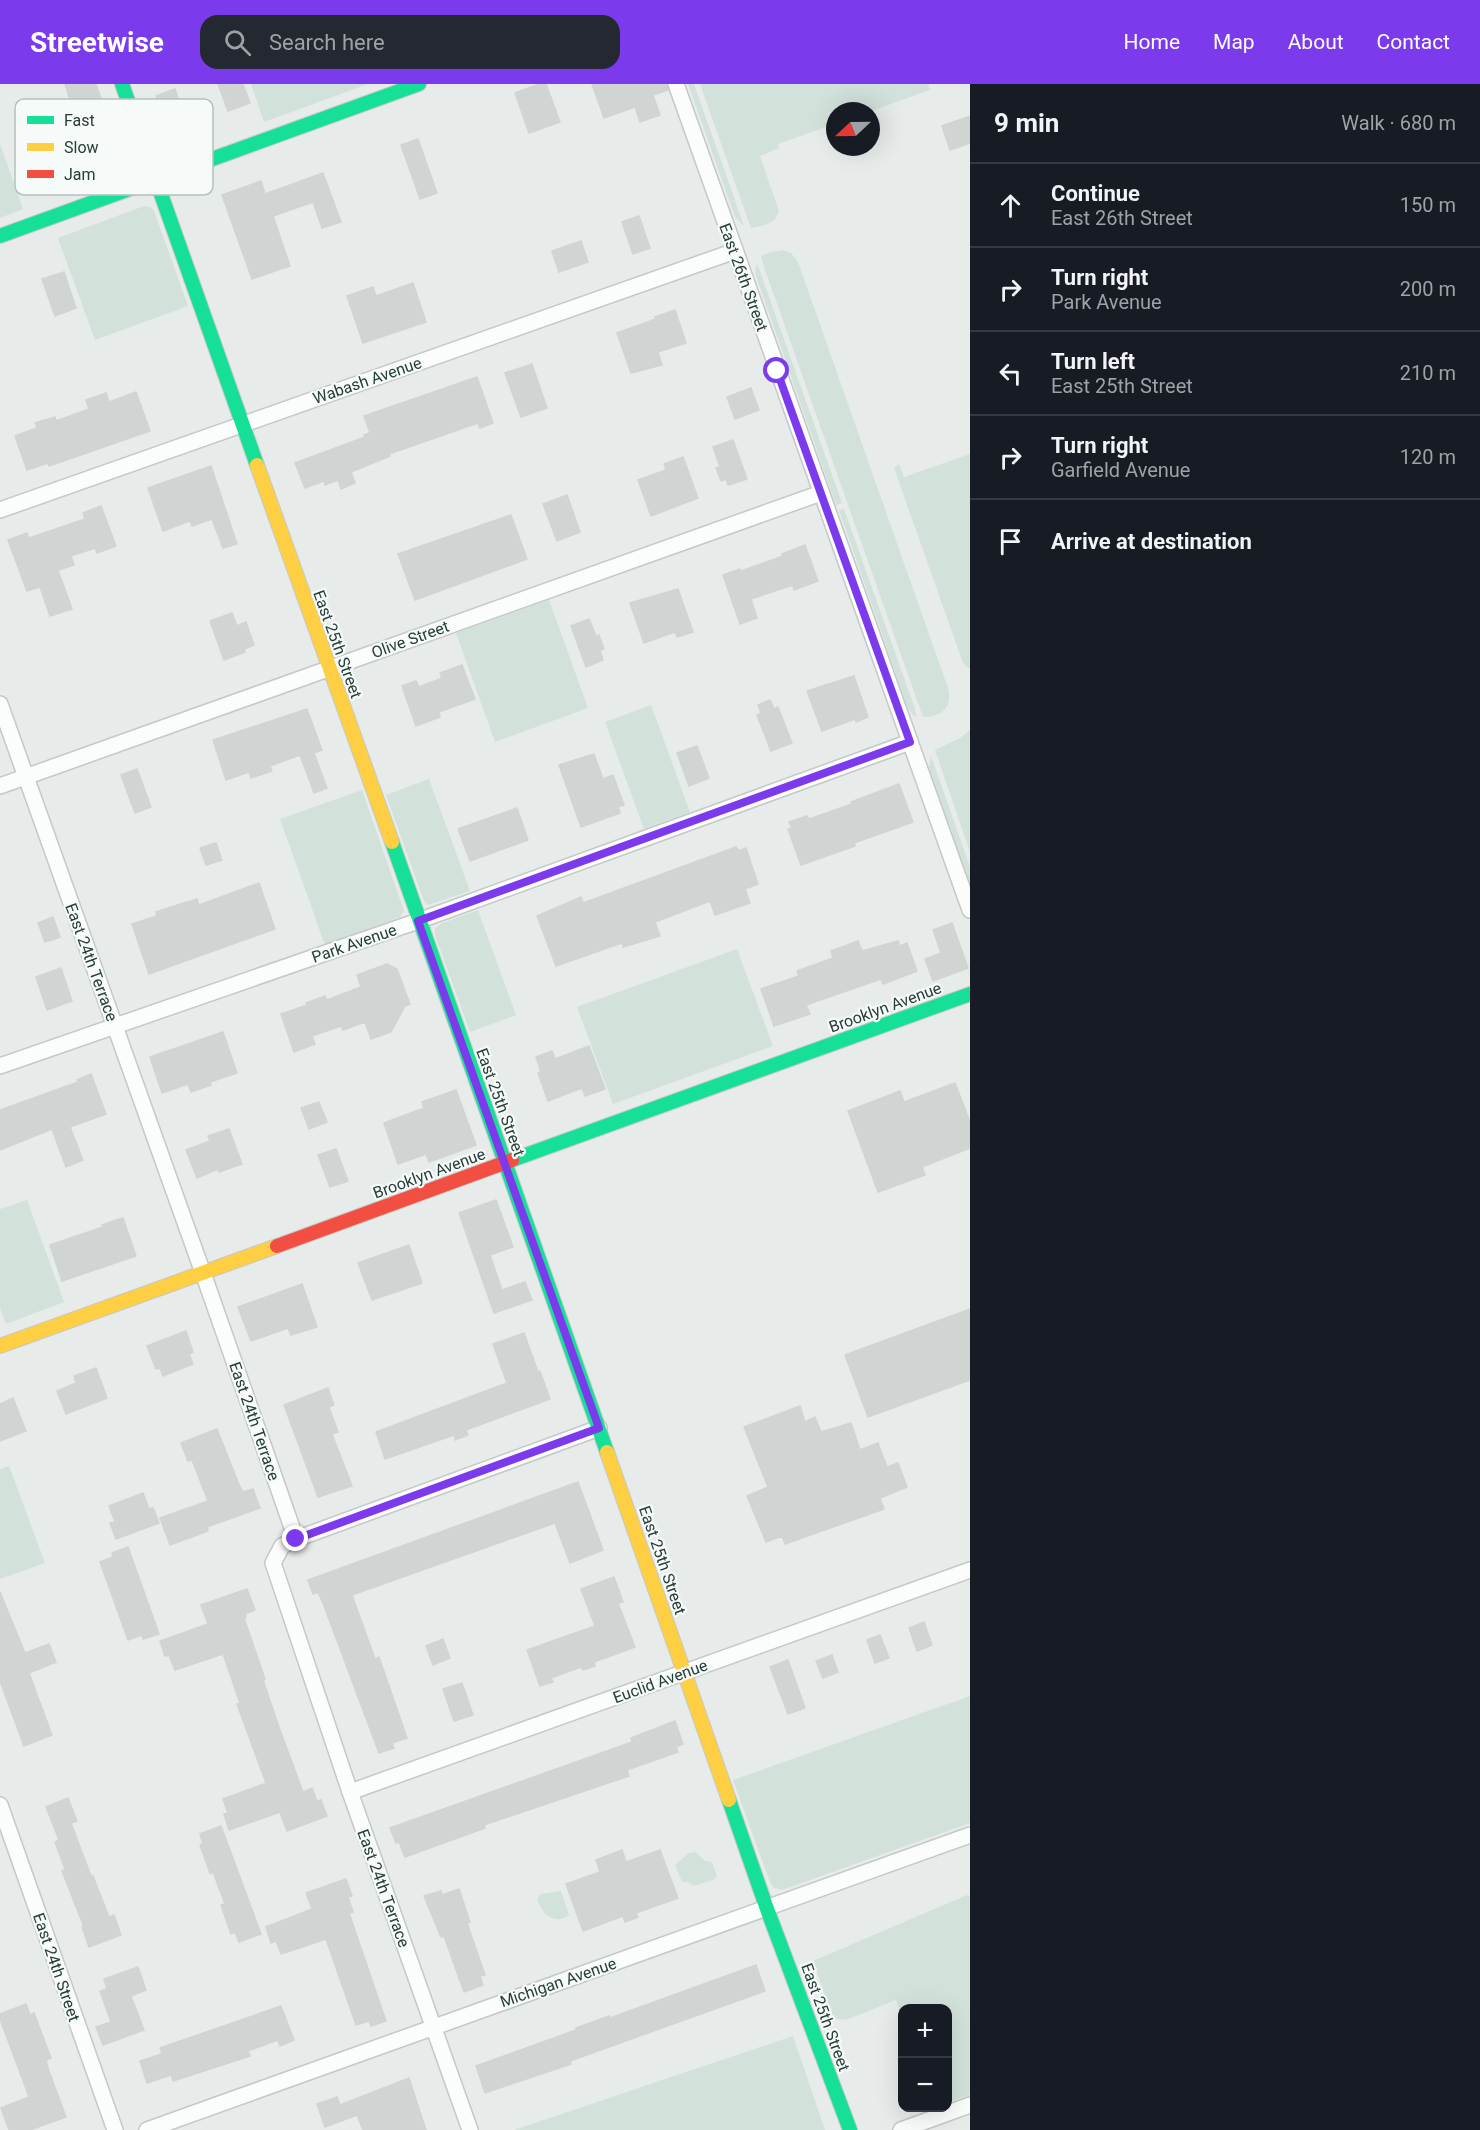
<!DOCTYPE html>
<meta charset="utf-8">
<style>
:root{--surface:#171b24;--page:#242831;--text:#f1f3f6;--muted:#9ea1a6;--line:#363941;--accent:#7c3aed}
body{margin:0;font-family:Roboto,sans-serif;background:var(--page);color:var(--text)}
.controls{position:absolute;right:18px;bottom:18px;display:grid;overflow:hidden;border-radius:12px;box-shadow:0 6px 24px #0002}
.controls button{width:54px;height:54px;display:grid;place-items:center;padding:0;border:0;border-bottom:2px solid var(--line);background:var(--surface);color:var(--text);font:30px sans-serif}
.compass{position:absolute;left:826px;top:18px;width:54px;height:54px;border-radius:50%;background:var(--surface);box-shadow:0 6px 24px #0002;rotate:248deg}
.stop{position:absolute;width:18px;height:18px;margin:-14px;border:4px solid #7c3aed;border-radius:50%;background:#fff}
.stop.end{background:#7c3aed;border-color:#fff;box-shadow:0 2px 6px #0008}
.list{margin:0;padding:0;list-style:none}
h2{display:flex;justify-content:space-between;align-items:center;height:78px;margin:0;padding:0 24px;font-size:26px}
h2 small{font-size:20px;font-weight:400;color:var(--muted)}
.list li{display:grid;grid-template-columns:39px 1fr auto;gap:18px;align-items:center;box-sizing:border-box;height:84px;padding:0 24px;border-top:2px solid var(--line)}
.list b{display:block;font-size:22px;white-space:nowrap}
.list p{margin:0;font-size:20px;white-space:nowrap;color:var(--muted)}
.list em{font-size:20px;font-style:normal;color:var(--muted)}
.icon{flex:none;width:33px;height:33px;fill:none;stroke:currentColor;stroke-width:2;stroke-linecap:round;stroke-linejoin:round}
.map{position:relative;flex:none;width:970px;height:2046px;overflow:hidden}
header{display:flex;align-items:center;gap:36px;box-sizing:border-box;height:84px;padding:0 30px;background:var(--accent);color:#fff}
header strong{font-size:28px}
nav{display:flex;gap:33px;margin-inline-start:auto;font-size:21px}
.search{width:420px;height:54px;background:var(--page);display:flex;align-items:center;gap:15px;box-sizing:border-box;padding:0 21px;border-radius:18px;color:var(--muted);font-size:22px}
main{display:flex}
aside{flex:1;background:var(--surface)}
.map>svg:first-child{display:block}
</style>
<header>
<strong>Streetwise</strong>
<div class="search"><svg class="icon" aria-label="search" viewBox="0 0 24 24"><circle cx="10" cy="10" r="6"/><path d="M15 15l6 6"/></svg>Search here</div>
<nav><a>Home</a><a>Map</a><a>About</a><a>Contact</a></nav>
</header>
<main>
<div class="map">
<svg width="970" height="2046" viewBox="0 0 970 2046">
<rect width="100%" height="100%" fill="#e7ebea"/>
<g fill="#d2e2da">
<path d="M 251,0 L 368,0 L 264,38 Z"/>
<path d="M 688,0 L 694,0 L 744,142 L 735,133 Z"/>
<path d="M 700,0 L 928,0 L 930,6 L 871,27 L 835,27 L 835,40 L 778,60 L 779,64 L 760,72 L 779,127 C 776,140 763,142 751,144 Z"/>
<path d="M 0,60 L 23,125 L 0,134 Z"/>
<path d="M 144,122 L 150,123 L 154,127 L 188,222 L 95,256 L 58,154 Z"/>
<path d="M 783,166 L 791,169 L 798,178 L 948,604 C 953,624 941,633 923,633 L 764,183 L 761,172 L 770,168 Z"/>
<path d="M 757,179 L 842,419 L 836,421 L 756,192 L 755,187 Z"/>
<path d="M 970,370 L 970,584 L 968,584 L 963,579 L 894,384 L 899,380 L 904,393 Z"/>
<path d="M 844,425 L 915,625 L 917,633 L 912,630 L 907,622 L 839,426 Z"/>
<path d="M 549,516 L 588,624 L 495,658 L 456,549 Z"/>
<path d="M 651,621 L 690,728 L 644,745 L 605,638 Z"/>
<path d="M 970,646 L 970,768 L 935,666 L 960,654 Z"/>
<path d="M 931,672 L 970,783 L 970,801 L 929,684 Z"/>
<path d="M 429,695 L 470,807 L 428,821 L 424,817 L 386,711 Z"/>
<path d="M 362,706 L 404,827 L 400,833 L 325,861 L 280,735 Z"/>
<path d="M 478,826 L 516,931 L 470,948 L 435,851 L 435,845 L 440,840 Z"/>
<path d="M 737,865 L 773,962 L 613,1020 L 577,923 Z"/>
<path d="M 27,1116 L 64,1218 L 6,1240 L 0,1224 L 0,1125 Z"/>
<path d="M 9,1382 L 45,1479 L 0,1495 L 0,1385 Z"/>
<path d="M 970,1612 L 970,1739 L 782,1806 L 773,1803 L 770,1798 L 733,1696 Z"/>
<path d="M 695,1768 L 705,1777 L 712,1778 L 717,1792 L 713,1796 L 694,1802 L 688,1798 L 682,1798 L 675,1781 L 689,1769 Z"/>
<path d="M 561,1807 L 569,1831 C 554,1842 542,1830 537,1815 L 541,1810 Z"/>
<path d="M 967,1811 L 970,1812 L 970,2011 L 948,2018 L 948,1924 L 902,1924 L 902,1933 L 896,1916 L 846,1936 L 833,1934 L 813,1877 Z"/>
<path d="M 793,1952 L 825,2046 L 514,2046 Z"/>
</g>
<g fill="#d0d4d3" stroke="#d0d4d3" stroke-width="1.5">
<path d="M 65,0 L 96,0 L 123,77 L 93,88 Z"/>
<path d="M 218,0 L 243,0 L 250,19 L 228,27 Z"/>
<path d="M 539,0 L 546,0 L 560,38 L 529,49 L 515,9 Z"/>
<path d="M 592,0 L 666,0 L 668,6 L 653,11 L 660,31 L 640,38 L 635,23 L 604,34 Z"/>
<path d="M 175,5 L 187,39 L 168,46 L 156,12 Z"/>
<path d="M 970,32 L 970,59 L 950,66 L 942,42 Z"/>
<path d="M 418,55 L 437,109 L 420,115 L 401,61 Z"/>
<path d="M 323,89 L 341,138 L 322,144 L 313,118 L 273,132 L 290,182 L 252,195 L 222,111 L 261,97 L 265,110 Z"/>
<path d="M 639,132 L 650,164 L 633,170 L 622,138 Z"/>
<path d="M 581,157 L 588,178 L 559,188 L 552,167 Z"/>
<path d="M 64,188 L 76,224 L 55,232 L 42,195 Z"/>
<path d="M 413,199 L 426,238 L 363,259 L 347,212 L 373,203 L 376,212 Z"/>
<path d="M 675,226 L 686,259 L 658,268 L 662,281 L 631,289 L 617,249 L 656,235 L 655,233 Z"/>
<path d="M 532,280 L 547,324 L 521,333 L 505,289 Z"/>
<path d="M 477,293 L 493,339 L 480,344 L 478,339 L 389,370 L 390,372 L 351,388 L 355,399 L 341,405 L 338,396 L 325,401 L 324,397 L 305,404 L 295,379 L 365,353 L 364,351 L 370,349 L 364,332 Z"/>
<path d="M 751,304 L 759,326 L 735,335 L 727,313 Z"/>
<path d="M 136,308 L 150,347 L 49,382 L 48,379 L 27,386 L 15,352 L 37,344 L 35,339 L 55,333 L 56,337 L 89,325 L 86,316 L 106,309 L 109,318 Z"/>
<path d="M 733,356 L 747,395 L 728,401 L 726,395 L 721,397 L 716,384 L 720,383 L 713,363 Z"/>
<path d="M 683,373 L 698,414 L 651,432 L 638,396 L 666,386 L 664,380 Z"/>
<path d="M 211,382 L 237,460 L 223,464 L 212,435 L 192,442 L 190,437 L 163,447 L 148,404 Z"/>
<path d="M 567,411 L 580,448 L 557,457 L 543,420 Z"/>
<path d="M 101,422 L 116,462 L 97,469 L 95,464 L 71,472 L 74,481 L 58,486 L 72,525 L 50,532 L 40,503 L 27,507 L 8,456 L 27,449 L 29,454 L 85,435 L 83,429 Z"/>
<path d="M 511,431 L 527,475 L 415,516 L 398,470 Z"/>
<path d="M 805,461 L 818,497 L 794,506 L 793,501 L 751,515 L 757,534 L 740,540 L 723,491 L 740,485 L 741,487 L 783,472 L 782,470 Z"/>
<path d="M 678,505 L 693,548 L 677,553 L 675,548 L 644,559 L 630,519 Z"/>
<path d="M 232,529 L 237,542 L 246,538 L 254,561 L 244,565 L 245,568 L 224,576 L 210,537 Z"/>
<path d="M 589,535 L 596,552 L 599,551 L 604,565 L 600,566 L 603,576 L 586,583 L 571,542 Z"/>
<path d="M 462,581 L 475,615 L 439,628 L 440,633 L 416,642 L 402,602 L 416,597 L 419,603 L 442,594 L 440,589 Z"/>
<path d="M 854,592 L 868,633 L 856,638 L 855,635 L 822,647 L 807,607 Z"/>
<path d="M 770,616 L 774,625 L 778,623 L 792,659 L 771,667 L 757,631 L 761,629 L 758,621 Z"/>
<path d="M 307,625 L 322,666 L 314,669 L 327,704 L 314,709 L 300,671 L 270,682 L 272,687 L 251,694 L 249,688 L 226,696 L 213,656 Z"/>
<path d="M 697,662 L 709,694 L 689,702 L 677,669 Z"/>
<path d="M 594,670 L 603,695 L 613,691 L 624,721 L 618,723 L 620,729 L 581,743 L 559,681 Z"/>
<path d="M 137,685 L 151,723 L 135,729 L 121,691 Z"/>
<path d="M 899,700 L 913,738 L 854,759 L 855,762 L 801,781 L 788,745 L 792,744 L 789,738 L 807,732 L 809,735 L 852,720 L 851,718 Z"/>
<path d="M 517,724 L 528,756 L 470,777 L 458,745 Z"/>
<path d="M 216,759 L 222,776 L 206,781 L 200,764 Z"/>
<path d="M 736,763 L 739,767 L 746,764 L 758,800 L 745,805 L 750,819 L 715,831 L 710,817 L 655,838 L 660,852 L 623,863 L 622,859 L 556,882 L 537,832 L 581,813 L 583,819 Z"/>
<path d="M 259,799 L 275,845 L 149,890 L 132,840 L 157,832 L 156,828 L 171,823 L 197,815 L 199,821 Z"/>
<path d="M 53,833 L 60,853 L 45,858 L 38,839 Z"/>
<path d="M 952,839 L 968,884 L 933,897 L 925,875 L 941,869 L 933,846 Z"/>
<path d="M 858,857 L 862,867 L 898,857 L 900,862 L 907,859 L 917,887 L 883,900 L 881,895 L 806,921 L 810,930 L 774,942 L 761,905 L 799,892 L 797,887 L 833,874 L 831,867 Z"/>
<path d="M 387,880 L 397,885 L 410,920 L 405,922 L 391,948 L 371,955 L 365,938 L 343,946 L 341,942 L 312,952 L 315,960 L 294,968 L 281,930 L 307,921 L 306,919 L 325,912 L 327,916 L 361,903 L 357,891 Z"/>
<path d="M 61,884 L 72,917 L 47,926 L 36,893 Z"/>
<path d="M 223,948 L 237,989 L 210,998 L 211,1001 L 191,1008 L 188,1000 L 162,1009 L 150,973 Z"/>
<path d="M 589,962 L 605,1005 L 585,1012 L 582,1004 L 548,1017 L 538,989 L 541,988 L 536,973 L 552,967 L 555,975 Z"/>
<path d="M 91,990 L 106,1030 L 70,1043 L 83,1076 L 66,1083 L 52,1045 L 0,1066 L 0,1026 L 78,998 L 77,996 Z"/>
<path d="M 955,999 L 970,1038 L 970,1064 L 922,1083 L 925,1091 L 878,1108 L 848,1027 L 900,1007 L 904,1018 Z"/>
<path d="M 456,1006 L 476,1061 L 429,1078 L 426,1070 L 398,1080 L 384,1039 L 424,1024 L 422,1018 Z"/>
<path d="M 319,1018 L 327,1038 L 309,1045 L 301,1024 Z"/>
<path d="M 229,1045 L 242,1080 L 219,1088 L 218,1085 L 197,1094 L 186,1066 L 210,1057 L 208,1052 Z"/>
<path d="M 336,1065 L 348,1097 L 330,1103 L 318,1071 Z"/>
<path d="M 496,1116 L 513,1163 L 490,1171 L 502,1206 L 525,1198 L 532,1216 L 494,1229 L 459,1129 Z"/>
<path d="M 123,1134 L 136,1172 L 62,1197 L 50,1161 L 103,1143 L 102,1141 Z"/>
<path d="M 409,1161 L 422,1199 L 372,1216 L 358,1179 Z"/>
<path d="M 302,1200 L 317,1243 L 291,1251 L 288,1244 L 251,1257 L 238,1223 Z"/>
<path d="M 970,1225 L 970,1296 L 868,1333 L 845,1271 Z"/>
<path d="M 186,1247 L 193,1268 L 189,1270 L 193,1280 L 163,1292 L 160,1284 L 156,1285 L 147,1262 Z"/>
<path d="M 524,1249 L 538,1288 L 540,1287 L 550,1315 L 466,1346 L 468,1351 L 455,1356 L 454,1351 L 385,1375 L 376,1348 L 507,1299 L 493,1260 Z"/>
<path d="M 96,1284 L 107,1314 L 66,1330 L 57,1307 L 76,1299 L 74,1292 Z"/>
<path d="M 328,1304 L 334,1321 L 329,1323 L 338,1348 L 332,1350 L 352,1402 L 318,1413 L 284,1321 Z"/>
<path d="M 13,1314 L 26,1347 L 0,1357 L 0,1320 Z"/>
<path d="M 800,1322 L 805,1338 L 815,1333 L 821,1348 L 851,1339 L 860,1366 L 878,1359 L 887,1383 L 898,1379 L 907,1403 L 880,1414 L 884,1425 L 785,1460 L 782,1452 L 766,1458 L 747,1412 L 768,1403 L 744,1343 Z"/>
<path d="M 217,1345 L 240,1403 L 243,1408 L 253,1405 L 260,1424 L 207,1443 L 208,1447 L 170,1461 L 160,1434 L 208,1417 L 192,1376 L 188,1377 L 181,1359 Z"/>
<path d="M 578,1398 L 603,1466 L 570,1479 L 555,1439 L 352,1511 L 375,1575 L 379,1573 L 407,1654 L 392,1659 L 394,1664 L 379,1669 L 324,1522 L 318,1508 L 313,1510 L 308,1496 Z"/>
<path d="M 143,1409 L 149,1425 L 153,1424 L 159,1439 L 116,1455 L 110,1439 L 115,1438 L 109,1422 Z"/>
<path d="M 128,1463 L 159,1550 L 143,1555 L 142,1551 L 128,1556 L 100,1478 L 113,1473 L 112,1469 Z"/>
<path d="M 614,1493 L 623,1518 L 618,1519 L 635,1563 L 594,1578 L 595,1582 L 583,1586 L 581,1583 L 551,1594 L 553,1598 L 540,1602 L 527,1566 L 595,1542 L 581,1505 Z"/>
<path d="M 247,1505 L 255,1526 L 245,1530 L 246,1533 L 244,1534 L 265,1595 L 263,1596 L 280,1646 L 303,1708 L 312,1704 L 317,1717 L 321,1716 L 327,1732 L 287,1747 L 280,1728 L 229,1746 L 224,1730 L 228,1729 L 223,1715 L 266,1699 L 237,1620 L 240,1619 L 223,1570 L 175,1586 L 169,1571 L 165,1572 L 160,1557 L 208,1540 L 201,1521 Z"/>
<path d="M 0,1508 L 25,1569 L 49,1560 L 56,1578 L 29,1589 L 52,1651 L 24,1662 L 0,1597 Z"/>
<path d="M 924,1538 L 932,1561 L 917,1567 L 909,1544 Z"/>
<path d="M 880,1551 L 889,1574 L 875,1579 L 867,1556 Z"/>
<path d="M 443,1555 L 450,1574 L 433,1581 L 426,1562 Z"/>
<path d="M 832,1571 L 838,1588 L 823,1594 L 816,1577 Z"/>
<path d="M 788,1576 L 805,1624 L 788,1630 L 770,1583 Z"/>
<path d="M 462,1599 L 473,1631 L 454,1637 L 443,1605 Z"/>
<path d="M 675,1637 L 683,1660 L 676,1663 L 678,1668 L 627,1686 L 629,1692 L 484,1741 L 485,1744 L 405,1773 L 399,1758 L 396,1759 L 390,1744 L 632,1658 L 631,1654 Z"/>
<path d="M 68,1714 L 77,1737 L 71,1739 L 91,1792 L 93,1792 L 109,1833 L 114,1831 L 121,1851 L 89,1863 L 82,1843 L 84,1843 L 62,1787 L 65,1785 L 55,1758 L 59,1756 L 46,1723 Z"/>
<path d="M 221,1742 L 261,1850 L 239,1858 L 235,1848 L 231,1850 L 221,1821 L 225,1820 L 213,1788 L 210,1789 L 200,1761 L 203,1759 L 200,1750 Z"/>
<path d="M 622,1766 L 626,1778 L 660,1766 L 678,1814 L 636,1829 L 638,1833 L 625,1838 L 623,1832 L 583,1847 L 566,1800 L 600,1788 L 596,1776 Z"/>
<path d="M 346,1795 L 352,1812 L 348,1813 L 353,1828 L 349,1829 L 386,1937 L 371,1942 L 369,1937 L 356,1941 L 326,1855 L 281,1870 L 276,1857 L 271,1859 L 266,1843 L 312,1825 L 306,1809 Z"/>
<path d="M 459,1805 L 470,1838 L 467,1839 L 485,1891 L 480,1892 L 483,1901 L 464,1908 L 444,1852 L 441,1853 L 424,1812 L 441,1807 L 442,1811 Z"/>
<path d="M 756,1881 L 765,1907 L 570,1977 L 571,1980 L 485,2009 L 476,1982 L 576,1946 L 576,1944 L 609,1932 L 610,1934 Z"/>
<path d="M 138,1883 L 146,1906 L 131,1912 L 144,1946 L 103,1961 L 96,1943 L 111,1938 L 100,1907 L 107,1905 L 104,1895 Z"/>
<path d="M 26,1920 L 30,1931 L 34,1929 L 51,1974 L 46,1976 L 49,1987 L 66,2033 L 30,2046 L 9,2046 L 1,2024 L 29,2013 L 0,1935 L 0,1930 Z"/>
<path d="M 281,1922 L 294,1956 L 280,1962 L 278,1956 L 248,1967 L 250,1972 L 173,1997 L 171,1991 L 147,1999 L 140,1977 L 162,1970 L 160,1964 Z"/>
<path d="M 409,1994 L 426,2046 L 363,2046 L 357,2031 L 325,2043 L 317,2020 L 337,2013 L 340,2021 Z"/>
</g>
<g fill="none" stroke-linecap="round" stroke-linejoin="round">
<defs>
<g id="street">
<path d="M 676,0 L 970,826"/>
<path d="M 0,426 L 735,167"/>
<path d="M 0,620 L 203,1189 L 296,1455"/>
<path d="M 0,702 L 821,409"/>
<path d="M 0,982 L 418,837 L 910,658"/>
<path d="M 350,1708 L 970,1486"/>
<path d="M 0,1721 L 115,2046"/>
<path d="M 147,2046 L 970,1751"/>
<path d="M 470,2046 L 350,1708 L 273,1479 L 282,1462 L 296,1455 L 599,1344"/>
<path d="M 901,2046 L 970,2021"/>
</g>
<g id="fast">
<path d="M 122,0 L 257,381"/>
<path d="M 0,152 L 419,0"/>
<path d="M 392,758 L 607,1368"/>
<path d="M 512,1076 L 970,910"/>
<path d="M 729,1716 L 767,1825 L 850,2046"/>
</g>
<g id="slow">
<path d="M 257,381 L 392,758"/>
<path d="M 0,1262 L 277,1162"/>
<path d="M 607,1368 L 729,1716"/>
</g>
<path id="jam" d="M 277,1162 L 512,1076"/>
</defs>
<use href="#street" stroke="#c4c8c7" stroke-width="18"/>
<use href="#fast" stroke="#c4c9c8" stroke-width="16"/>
<use href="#slow" stroke="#c4c9c8" stroke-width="16"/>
<use href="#jam" stroke="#c4c9c8" stroke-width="16"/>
<use href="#street" stroke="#fbfcfc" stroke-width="15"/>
<use href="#fast" stroke="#16e098" stroke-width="14"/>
<use href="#slow" stroke="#ffcf43" stroke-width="14"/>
<use href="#jam" stroke="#f24e42" stroke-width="14"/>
</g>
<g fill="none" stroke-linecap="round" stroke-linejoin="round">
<path stroke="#7c3aed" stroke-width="8" d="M 296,1455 L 599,1344 L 418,837 L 910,658 L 777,287"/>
</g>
<g text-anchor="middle" stroke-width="4.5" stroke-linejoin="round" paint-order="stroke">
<g font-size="16" fill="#263d3a" stroke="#f6faf8">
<text transform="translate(744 193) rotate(70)" y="6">East 26th Street</text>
<text transform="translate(367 296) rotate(-19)" y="6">Wabash Avenue</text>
<text transform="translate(410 555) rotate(-20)" y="6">Olive Street</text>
<text transform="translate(338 560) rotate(70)" y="6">East 25th Street</text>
<text transform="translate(354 859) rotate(-19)" y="6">Park Avenue</text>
<text transform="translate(92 878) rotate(70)" y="6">East 24th Terrace</text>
<text transform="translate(885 923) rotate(-20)" y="6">Brooklyn Avenue</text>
<text transform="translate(501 1018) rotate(70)" y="6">East 25th Street</text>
<text transform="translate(429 1089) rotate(-20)" y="6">Brooklyn Avenue</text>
<text transform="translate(255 1337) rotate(71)" y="6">East 24th Terrace</text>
<text transform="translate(663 1476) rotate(71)" y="6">East 25th Street</text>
<text transform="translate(660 1597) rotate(-20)" y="6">Euclid Avenue</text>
<text transform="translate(384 1804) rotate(70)" y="6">East 24th Terrace</text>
<text transform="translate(57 1883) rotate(71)" y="6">East 24th Street</text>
<text transform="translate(558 1898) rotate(-19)" y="6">Michigan Avenue</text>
<text transform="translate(826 1933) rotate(70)" y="6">East 25th Street</text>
</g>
</g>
<rect x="15" y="15" width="198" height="96" rx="9" fill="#f6faf8" stroke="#b8c1bf" stroke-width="1.5"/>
<rect x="27" y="32" width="27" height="8" fill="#16e098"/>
<rect x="27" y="59" width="27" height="8" fill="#ffcf43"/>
<rect x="27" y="86" width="27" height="8" fill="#f24e42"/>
<g font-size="16" fill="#263d3a">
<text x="64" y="42">Fast</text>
<text x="64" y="69">Slow</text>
<text x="64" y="96">Jam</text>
</g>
</svg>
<div class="controls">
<button>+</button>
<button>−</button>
</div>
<svg class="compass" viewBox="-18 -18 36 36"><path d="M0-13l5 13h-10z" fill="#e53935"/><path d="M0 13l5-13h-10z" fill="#9ea1a6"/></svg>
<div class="stop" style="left:777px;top:287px"></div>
<div class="stop end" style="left:296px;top:1455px"></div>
</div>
<aside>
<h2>9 min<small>Walk · 680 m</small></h2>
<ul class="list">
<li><svg class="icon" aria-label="ahead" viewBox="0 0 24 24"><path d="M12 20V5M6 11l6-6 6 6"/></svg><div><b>Continue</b><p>East 26th Street</p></div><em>150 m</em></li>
<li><svg class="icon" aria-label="right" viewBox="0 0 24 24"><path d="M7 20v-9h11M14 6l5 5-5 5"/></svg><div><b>Turn right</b><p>Park Avenue</p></div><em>200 m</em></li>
<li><svg class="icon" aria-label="left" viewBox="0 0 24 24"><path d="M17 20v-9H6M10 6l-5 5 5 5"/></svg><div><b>Turn left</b><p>East 25th Street</p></div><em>210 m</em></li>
<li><svg class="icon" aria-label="right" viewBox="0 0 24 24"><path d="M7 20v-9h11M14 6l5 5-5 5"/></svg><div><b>Turn right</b><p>Garfield Avenue</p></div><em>120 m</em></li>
<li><svg class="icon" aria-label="arrive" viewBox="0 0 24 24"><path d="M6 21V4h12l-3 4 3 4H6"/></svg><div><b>Arrive at destination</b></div></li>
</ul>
</aside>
</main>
